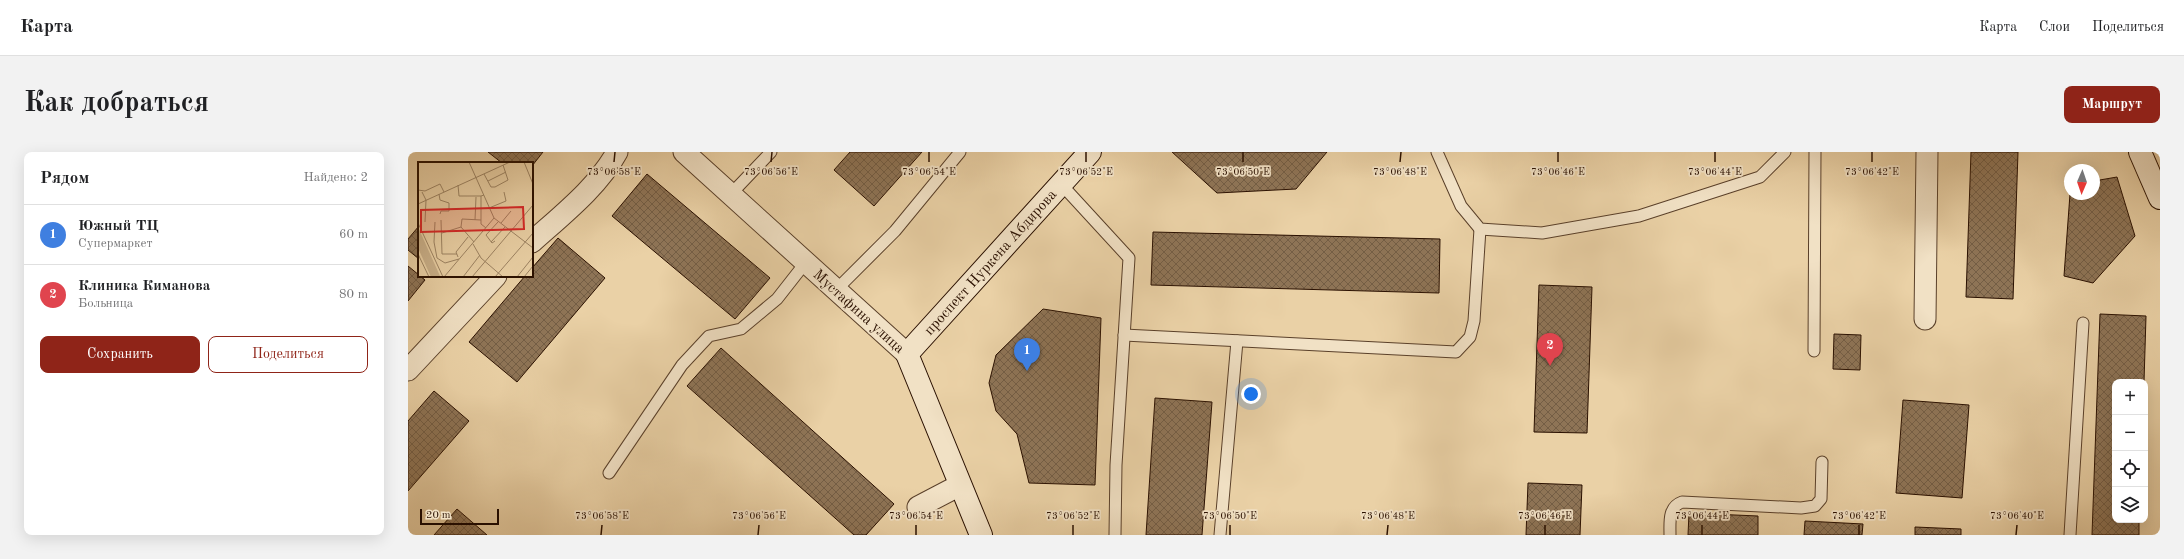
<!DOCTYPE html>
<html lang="ru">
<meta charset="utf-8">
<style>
:root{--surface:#fff;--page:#f2f2f2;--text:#202124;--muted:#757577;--line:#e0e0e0;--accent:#8f2418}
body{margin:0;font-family:"Old Standard TT",serif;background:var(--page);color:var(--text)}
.controls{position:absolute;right:12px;bottom:12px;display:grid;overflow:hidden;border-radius:8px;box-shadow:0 4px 16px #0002}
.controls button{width:36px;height:36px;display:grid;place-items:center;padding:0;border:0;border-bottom:1px solid var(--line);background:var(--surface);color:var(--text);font:20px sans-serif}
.compass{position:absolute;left:1656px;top:12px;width:36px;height:36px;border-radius:50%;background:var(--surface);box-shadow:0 4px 16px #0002;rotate:182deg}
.scale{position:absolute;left:12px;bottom:10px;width:79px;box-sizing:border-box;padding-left:4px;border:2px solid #2a1000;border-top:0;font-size:11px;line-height:14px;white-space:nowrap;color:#2a1000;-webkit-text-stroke:3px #f1e1c5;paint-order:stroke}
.you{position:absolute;left:843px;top:242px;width:14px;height:14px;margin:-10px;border:3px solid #fff;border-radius:50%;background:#1a73e8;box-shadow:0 0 0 6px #1a73e833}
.badge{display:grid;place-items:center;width:26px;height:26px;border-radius:50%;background:var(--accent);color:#fff;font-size:13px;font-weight:700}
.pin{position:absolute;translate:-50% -33px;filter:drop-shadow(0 1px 2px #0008)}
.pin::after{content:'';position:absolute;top:21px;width:14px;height:12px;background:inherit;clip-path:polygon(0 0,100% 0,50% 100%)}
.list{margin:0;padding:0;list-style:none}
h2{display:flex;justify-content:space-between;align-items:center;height:52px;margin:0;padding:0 16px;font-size:17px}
h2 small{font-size:13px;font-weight:400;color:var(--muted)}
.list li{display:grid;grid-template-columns:26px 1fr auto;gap:12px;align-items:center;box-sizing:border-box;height:60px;padding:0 16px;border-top:1px solid var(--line)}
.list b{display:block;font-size:15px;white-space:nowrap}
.list p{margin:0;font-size:13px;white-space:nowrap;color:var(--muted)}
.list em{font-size:13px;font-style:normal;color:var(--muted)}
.actions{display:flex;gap:8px;padding:12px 16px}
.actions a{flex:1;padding:9px 0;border:1px solid var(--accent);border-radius:8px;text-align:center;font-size:14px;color:var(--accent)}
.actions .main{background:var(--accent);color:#fff}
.icon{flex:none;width:22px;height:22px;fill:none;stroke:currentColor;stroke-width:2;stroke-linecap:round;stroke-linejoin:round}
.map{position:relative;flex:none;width:1752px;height:383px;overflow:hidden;border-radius:8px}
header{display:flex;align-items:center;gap:24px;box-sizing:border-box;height:56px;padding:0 20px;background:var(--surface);border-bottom:1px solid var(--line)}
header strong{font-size:19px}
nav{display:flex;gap:22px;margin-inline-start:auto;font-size:14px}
.intro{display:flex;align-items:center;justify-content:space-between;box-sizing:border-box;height:96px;padding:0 24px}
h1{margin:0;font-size:28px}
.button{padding:10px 18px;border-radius:8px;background:var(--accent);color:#fff;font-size:14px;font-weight:700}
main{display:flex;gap:24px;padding:0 24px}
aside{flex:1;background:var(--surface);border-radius:8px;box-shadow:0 4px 16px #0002}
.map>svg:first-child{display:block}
</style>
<header>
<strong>Карта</strong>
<nav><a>Карта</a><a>Слои</a><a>Поделиться</a></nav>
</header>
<div class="intro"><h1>Как добраться</h1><a class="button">Маршрут</a></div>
<main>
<aside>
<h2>Рядом<small>Найдено: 2</small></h2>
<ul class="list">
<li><span class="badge" style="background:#3f7fe0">1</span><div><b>Южный ТЦ</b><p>Супермаркет</p></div><em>60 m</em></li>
<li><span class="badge" style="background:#e0444e">2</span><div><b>Клиника Киманова</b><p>Больница</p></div><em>80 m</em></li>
</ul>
<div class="actions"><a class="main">Сохранить</a><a>Поделиться</a></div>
</aside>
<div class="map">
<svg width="1752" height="383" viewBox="0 0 1752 383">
<defs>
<pattern id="building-cross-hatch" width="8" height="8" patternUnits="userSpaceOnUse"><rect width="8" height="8" fill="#8e7456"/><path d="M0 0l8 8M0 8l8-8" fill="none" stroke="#745e45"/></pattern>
</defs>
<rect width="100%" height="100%" fill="#ead1a6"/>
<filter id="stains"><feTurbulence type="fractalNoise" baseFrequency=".005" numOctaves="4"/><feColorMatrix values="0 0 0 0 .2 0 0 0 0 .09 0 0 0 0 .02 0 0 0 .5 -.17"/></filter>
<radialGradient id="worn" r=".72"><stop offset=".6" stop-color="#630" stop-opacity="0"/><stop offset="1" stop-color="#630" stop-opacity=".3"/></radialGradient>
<g fill="url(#building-cross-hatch)" stroke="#2a1000">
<path d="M 80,0 L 135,0 L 124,14 L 124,11 L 94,11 Z"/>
<path d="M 442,0 L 514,0 L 466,54 L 426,18 Z"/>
<path d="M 764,0 L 919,0 L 888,37 L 809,41 Z"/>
<path d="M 1563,0 L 1610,0 L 1605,147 L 1558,145 Z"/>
<path d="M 239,22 L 362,126 L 327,167 L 204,64 Z"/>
<path d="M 1709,25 L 1727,84 L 1685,131 L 1656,124 L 1662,42 L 1686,42 L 1686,29 Z"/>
<path d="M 11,74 L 11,107 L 0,98 L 0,87 Z"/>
<path d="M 745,80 L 1032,87 L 1031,141 L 743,133 Z"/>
<path d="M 150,86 L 197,126 L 109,230 L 61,190 L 117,124 L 124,124 L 124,116 Z"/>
<path d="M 0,114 L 17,128 L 0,149 Z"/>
<path d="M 1131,133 L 1184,135 L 1179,281 L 1126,280 Z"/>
<path d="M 635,157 L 693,166 L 687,333 L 621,331 L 609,282 L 588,259 L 581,231 L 588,203 Z"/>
<path d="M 1692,162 L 1738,164 L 1736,230 L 1707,230 L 1707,368 L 1731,368 L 1731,383 L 1684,383 Z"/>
<path d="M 1426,182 L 1453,183 L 1452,218 L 1425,217 Z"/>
<path d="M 313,196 L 486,352 L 458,383 L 446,383 L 279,234 Z"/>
<path d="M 26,239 L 61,269 L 0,339 L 0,269 Z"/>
<path d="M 747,246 L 804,250 L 794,383 L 738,383 Z"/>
<path d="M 1495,248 L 1561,253 L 1554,346 L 1488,341 Z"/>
<path d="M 1120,331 L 1174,333 L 1172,383 L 1118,383 Z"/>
<path d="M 49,357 L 79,383 L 26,383 Z"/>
<path d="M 1281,361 L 1350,364 L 1350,383 L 1280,383 Z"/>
<path d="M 1397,369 L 1455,372 L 1454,383 L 1396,383 Z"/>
<path d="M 1507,375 L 1553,377 L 1553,383 L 1507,383 Z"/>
</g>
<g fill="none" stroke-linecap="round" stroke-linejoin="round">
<defs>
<g id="service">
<path d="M 1029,0 L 1053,54 L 1072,77 L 1134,81 L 1231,64 L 1352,25 L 1377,0"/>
<path d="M 653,32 L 721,106 L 708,313 L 707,383"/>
<path d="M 323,42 L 363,0"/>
<path d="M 428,138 L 487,79 L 552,0"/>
<path d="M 716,183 L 1048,200 L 1062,185 L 1066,169 L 1072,77"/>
<path d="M 1406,199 L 1407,0"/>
<path d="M 201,321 L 274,213 L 301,184 L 333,177 L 369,147 L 398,110"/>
<path d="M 812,383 L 829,189"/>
<path d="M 1262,383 C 1262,370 1260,355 1274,350 L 1393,356 L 1407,354 L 1413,347 L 1414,310"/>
<path d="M 1662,383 L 1675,171"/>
</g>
<g id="minor">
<path d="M 276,0 L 499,202"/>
<path d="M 124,90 C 154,63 190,35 209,0"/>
<path d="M 1517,167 L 1519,0"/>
<path d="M 0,218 L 88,124"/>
<path d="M 510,355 L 552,333"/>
</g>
<g id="secondary">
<path d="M 1732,0 L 1752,46"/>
<path d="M 573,383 L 499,202 L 682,0"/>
</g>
</defs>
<use href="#service" stroke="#5a402a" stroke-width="13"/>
<use href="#minor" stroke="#5a402a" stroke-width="23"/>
<use href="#secondary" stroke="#2a1000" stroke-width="24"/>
<use href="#service" stroke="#f1e1c5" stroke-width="11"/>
<use href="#minor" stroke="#f1e1c5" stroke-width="21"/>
<use href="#secondary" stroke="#f1e1c5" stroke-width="22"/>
</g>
<path fill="none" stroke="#2a1000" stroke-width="1.5" d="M 206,10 L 207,0M 363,10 L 364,0M 521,10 L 521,0M 678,10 L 678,0M 835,10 L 835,0M 992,10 L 993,0M 1150,10 L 1150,0M 1307,10 L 1307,0M 1464,10 L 1464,0M 193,383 L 194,373M 350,383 L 351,373M 508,383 L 508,373M 665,383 L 665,373M 822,383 L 822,373M 979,383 L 980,373M 1137,383 L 1137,373M 1294,383 L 1294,373M 1451,383 L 1451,373M 1608,383 L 1609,373"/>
<g text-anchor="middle" stroke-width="3.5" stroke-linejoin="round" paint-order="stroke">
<g font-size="15" fill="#2a1000" stroke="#f1e1c5">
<text transform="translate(582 110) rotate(-48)" y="5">проспект Нуркена Абдирова</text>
<text transform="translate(451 159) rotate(42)" y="5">Мустафина улица</text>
</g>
</g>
<g transform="translate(10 10)">
<rect width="115" height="115" fill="#ead1a6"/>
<path d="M 0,65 L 22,114 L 22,115 L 13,115 L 0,86 Z" fill="#c9b08a"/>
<path fill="none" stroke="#9d8464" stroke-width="1" d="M 106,0 L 115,22M 66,12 L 73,25 L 77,25 L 90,18 L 85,3M 70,19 L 88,10M 40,23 L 41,34 L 63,34M 0,28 L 7,29 L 22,22 L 26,30M 4,30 L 8,38 L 7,60M 21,32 L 22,38 L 31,41 L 31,49 L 23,49 L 22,52M 66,33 L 63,34 L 63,62 L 68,66M 0,42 L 92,0M 71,46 L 88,39 L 86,30M 76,56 L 115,86M 23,58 L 24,92 L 39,92M 57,58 L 58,35M 17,60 L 16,80 L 19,96 L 27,101 L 41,97M 0,61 L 25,115M 83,61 L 93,49M 43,65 L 44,57 L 63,58M 24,71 L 43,65 L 56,80M 77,79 L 74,81 L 68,73 L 80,60M 73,80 L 87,65M 55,82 L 63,96 L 85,115M 0,92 L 11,115M 40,95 L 38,90 L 50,75M 26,115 L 76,56 L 51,0M 45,115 L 62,93M 54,115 L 115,43M 77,115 L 115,71M 99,115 L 115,95M 106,115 L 115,104"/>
<path fill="#d62828" fill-opacity="0.15" stroke="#d62828" stroke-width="2" d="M 105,45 L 106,67 L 3,70 L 3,48 Z"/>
<rect width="115" height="115" fill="none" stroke="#2a1000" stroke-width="2"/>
</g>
<g font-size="10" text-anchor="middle" fill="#2a1000" stroke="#f1e1c5" stroke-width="3.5" stroke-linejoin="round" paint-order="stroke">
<text x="206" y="23">73°06'58"E</text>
<text x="363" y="23">73°06'56"E</text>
<text x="521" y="23">73°06'54"E</text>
<text x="678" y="23">73°06'52"E</text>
<text x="835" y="23">73°06'50"E</text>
<text x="992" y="23">73°06'48"E</text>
<text x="1150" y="23">73°06'46"E</text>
<text x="1307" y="23">73°06'44"E</text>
<text x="1464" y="23">73°06'42"E</text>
<text x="194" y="367">73°06'58"E</text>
<text x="351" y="367">73°06'56"E</text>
<text x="508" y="367">73°06'54"E</text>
<text x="665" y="367">73°06'52"E</text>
<text x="822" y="367">73°06'50"E</text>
<text x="980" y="367">73°06'48"E</text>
<text x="1137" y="367">73°06'46"E</text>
<text x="1294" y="367">73°06'44"E</text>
<text x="1451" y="367">73°06'42"E</text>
<text x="1609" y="367">73°06'40"E</text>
</g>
<rect width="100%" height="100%" filter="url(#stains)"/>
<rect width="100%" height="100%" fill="url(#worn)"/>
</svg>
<div class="controls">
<button>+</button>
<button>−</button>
<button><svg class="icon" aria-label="locate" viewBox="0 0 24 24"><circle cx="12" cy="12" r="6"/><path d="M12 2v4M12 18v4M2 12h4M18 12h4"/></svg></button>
<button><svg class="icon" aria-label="layers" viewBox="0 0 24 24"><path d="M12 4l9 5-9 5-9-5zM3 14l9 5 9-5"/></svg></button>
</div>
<svg class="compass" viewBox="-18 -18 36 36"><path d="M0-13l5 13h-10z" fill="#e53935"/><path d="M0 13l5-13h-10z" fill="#757577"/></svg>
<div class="scale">20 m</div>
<div class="you"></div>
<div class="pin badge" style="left:619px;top:219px;background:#3f7fe0">1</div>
<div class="pin badge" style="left:1142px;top:214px;background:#e0444e">2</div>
</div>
</main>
